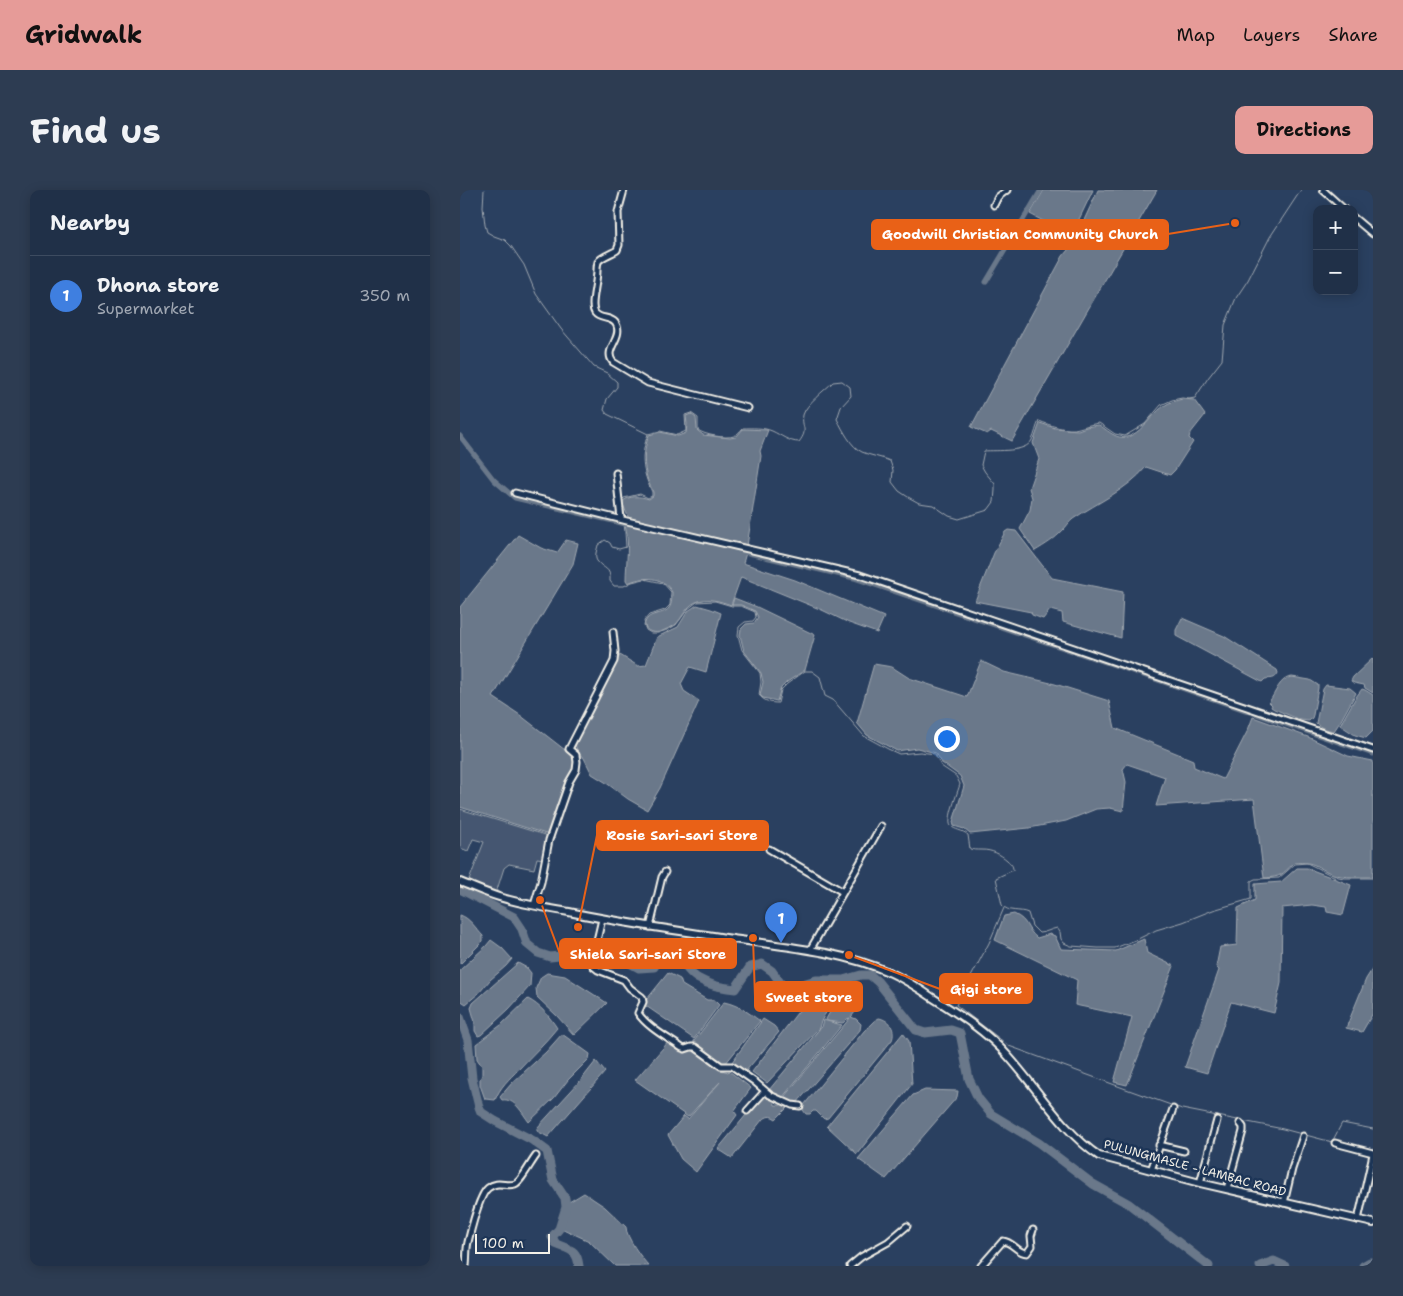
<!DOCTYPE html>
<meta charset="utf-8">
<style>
:root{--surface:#203048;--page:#2d3c52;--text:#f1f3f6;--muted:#a2a9b4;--line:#3d4b60;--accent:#e69b98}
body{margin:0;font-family:"Shantell Sans",sans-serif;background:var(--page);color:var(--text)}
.controls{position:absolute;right:15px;top:15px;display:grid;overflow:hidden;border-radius:10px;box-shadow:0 2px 12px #0003}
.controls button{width:45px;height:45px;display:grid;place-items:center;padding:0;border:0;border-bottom:1px solid var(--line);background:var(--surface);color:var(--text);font:25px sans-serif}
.scale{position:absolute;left:15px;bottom:12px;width:75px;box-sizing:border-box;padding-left:5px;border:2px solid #f4f1e8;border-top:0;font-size:14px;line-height:18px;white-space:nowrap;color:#f4f1e8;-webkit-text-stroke:4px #1d3557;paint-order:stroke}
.you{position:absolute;left:486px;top:548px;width:18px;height:18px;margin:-12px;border:4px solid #fff;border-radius:50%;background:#1a73e8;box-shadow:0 0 0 8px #1a73e833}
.badge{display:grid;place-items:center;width:32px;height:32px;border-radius:50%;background:var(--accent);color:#fff;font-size:16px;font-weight:700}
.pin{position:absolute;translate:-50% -41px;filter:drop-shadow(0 1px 2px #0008)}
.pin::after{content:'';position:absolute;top:26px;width:18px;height:15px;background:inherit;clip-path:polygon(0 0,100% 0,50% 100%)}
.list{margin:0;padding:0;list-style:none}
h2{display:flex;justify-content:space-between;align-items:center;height:65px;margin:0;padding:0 20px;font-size:21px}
h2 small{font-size:16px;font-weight:400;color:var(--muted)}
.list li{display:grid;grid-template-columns:32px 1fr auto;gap:15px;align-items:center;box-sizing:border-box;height:80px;padding:0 20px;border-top:1px solid var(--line)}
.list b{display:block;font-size:19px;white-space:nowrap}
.list p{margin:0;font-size:16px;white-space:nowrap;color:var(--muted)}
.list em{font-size:16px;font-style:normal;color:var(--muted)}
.map{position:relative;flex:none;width:913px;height:1076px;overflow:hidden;border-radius:10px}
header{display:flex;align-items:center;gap:30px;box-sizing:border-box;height:70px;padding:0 25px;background:var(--accent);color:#111}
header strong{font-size:24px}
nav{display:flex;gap:28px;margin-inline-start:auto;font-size:18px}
.intro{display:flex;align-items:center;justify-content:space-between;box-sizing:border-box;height:120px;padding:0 30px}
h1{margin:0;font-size:35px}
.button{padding:12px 22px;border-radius:10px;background:var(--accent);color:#111;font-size:18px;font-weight:700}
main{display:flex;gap:30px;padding:0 30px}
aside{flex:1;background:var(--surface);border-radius:10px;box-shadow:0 2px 12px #0003}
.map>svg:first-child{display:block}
</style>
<header>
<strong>Gridwalk</strong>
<nav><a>Map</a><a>Layers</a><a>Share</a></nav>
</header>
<div class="intro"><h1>Find us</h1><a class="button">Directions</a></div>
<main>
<aside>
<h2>Nearby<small></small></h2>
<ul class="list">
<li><span class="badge" style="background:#3f7fe0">1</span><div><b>Dhona store</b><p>Supermarket</p></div><em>350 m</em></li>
</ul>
</aside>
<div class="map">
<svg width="913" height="1076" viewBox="0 0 913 1076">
<rect width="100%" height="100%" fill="#2a4060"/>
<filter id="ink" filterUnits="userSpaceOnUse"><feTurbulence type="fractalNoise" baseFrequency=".02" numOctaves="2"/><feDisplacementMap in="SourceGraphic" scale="10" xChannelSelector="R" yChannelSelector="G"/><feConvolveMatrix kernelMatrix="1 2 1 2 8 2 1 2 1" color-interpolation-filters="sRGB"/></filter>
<g filter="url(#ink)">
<path fill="#445771" stroke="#9ca4ac" d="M 0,619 L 88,646 L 84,669 L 77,668 L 74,679 L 49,674 L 44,678 L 36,703 L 8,693 L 24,652 L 13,649 L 8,661 L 0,658 Z"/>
<g fill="#6a788a" stroke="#a1a8b0">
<path d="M 584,0 L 633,0 L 611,46 L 570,24 Z"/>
<path d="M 638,0 L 697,0 L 552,251 L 531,241 L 527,244 L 511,237 L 603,66 L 613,54 Z"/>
<path d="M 722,209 L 734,210 L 745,225 L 730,244 L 729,248 L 733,252 L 715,280 L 710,285 L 686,277 C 667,300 638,312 613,329 C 609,332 607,336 603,340 C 595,349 585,355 575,361 L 560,339 L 570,320 L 572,308 L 569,298 L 579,269 L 573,253 L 580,233 L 595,238 L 618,240 L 626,237 L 639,235 C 644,238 651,244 656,246 C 676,254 690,225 704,216 C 709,212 716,211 722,209 Z"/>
<path d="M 231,224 L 236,228 L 237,240 L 243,245 L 270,248 L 276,247 L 283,239 L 308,240 L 300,261 L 301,266 L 287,356 L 169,329 L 162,312 C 169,305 180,306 189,309 L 193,306 C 194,300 190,297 188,291 C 183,275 183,261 189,245 L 200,242 L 218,246 L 226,243 L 227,234 L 226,226 Z"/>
<path d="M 165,335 L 286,363 L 283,373 L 335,390 L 424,427 L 417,443 L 389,433 L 362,420 L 281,387 L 271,415 C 260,411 247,407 236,412 C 225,417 223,428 215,435 C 207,442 190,447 184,436 C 187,420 202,427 209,418 C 212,414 212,407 212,402 C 210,399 207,395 204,393 C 194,386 178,388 168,393 L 166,390 C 166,372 170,353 165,335 Z"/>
<path d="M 548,340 L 556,341 L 592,388 L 663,402 L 661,448 L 603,432 L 602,423 L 590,420 L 583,429 L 572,425 L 571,422 L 515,411 L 534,363 L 545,342 Z"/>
<path d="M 58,345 L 81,358 L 97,363 L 106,350 L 118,353 L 113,374 L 33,507 L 60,525 L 114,567 L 116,572 L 89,645 L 0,617 L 0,417 Z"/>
<path d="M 274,408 L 297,417 L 355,445 L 345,480 L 327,492 L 321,498 L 317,511 L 303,508 L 300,505 L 303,492 L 301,483 L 284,461 L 280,445 L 281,439 L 286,434 L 294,433 L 298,427 L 295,421 L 281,415 L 272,415 Z"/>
<path d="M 237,415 L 251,419 L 261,423 L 246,482 L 230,477 L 221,494 L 224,501 L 239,511 L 200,598 L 187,620 L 168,609 L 145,592 L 132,584 L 124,568 L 119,564 L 115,555 L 160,465 L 178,476 L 186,475 L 197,447 L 218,437 L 228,421 Z"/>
<path d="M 722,428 L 764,446 L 817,480 L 818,483 C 815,490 811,488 805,489 L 802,492 L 716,446 L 716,440 Z"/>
<path d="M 913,468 L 913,503 L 905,498 L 904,495 L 894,493 L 891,491 L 893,487 Z"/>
<path d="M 521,471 L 544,482 L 595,494 L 649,511 L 655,538 L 733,570 L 734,577 L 763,589 L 788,540 L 793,527 L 848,547 L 888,566 L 913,571 L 913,687 C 900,687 885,688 873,684 C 855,677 856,671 834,673 C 821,685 822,687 804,688 L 794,609 L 696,616 L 705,587 L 667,574 L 663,579 L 666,592 L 663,621 L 650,618 L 636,619 L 606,631 L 569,638 L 510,644 L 504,639 L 494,636 L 493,632 L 504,596 L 500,586 L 482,573 L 476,563 L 457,558 L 437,561 L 407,545 L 397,533 L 414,474 L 432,477 L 449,488 L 507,507 Z"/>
<path d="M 832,487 L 850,490 L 858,495 L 858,498 L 853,525 L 852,528 L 849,531 L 841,530 L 814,519 L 811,517 L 812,515 L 809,512 C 816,503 819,488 832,487 Z"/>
<path d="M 866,495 L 890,498 L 896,503 L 880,532 L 874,541 C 868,540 860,538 856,533 L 863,499 Z"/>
<path d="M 902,499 L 905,500 L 913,505 L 913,541 L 906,548 L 895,545 L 880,535 L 896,507 Z"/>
<path d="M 837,678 L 847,678 L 891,695 L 883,725 L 867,722 L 866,717 L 852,715 L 822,718 L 821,793 L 814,823 L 771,812 L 747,883 L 725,877 L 759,780 L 756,777 L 760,757 L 777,755 L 778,718 L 795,710 L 795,694 L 821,692 Z"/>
<path d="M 554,724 C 569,731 565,738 577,748 L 590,744 L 595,746 L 601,759 L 656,761 L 684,749 L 687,763 L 714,776 L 667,895 L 654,892 L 672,827 L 615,815 L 617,790 L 535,750 L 544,726 Z"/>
<path d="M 0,725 C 10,728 16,739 23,746 L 23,751 L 0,774 Z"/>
<path d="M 31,750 L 42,758 L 52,769 L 46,776 L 30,790 L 19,803 L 6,814 L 0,810 L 0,780 L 26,756 Z"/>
<path d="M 58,773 L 67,778 L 71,783 L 70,796 L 49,819 L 21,845 L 18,846 L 15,841 L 15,832 L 11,818 L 13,813 Z"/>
<path d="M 913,778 L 913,823 L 902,842 L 886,838 L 906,789 Z"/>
<path d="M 87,783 L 105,786 L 147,813 L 114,845 L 97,826 L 77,807 L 76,798 L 81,787 Z"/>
<path d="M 208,783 L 220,789 L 222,795 L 247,810 L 254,810 L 259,815 L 234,849 L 183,814 Z"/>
<path d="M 360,805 L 377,805 C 372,817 361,826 359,838 L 307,893 L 292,882 L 347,810 Z"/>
<path d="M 380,805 L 389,805 L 397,814 L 393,819 L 396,821 L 391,827 L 396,829 L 401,834 L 400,840 L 336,914 L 325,910 L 324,907 L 390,828 L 387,829 L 383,833 L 367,831 L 366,829 Z"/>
<path d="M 68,809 C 80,815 90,827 97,838 C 85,853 72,865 59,879 C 49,889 40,897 35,910 L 25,909 L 20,895 L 20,889 L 22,885 L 22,876 L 17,869 L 16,854 L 41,835 Z"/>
<path d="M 264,812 C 278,815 288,822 300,831 L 265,874 L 260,873 L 234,853 L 234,851 Z"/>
<path d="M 419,828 C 430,830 436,840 432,850 L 368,928 L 364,929 L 356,921 L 353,921 L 350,924 L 346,924 L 343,920 L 344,915 L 404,841 L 414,831 Z"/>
<path d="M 303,829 L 314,836 L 319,842 L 285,882 L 272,872 Z"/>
<path d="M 363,830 L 382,835 L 322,908 L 309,900 L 361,837 Z"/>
<path d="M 443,843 L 449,851 L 452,894 L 397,964 L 367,936 Z"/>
<path d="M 102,844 L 130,864 L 129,869 L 108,890 L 94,908 L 69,932 C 62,923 55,908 42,910 L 40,907 L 52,893 L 86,862 Z"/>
<path d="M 210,850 L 225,862 L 230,858 L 258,879 L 268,882 L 269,881 L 291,898 L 274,921 L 277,925 L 236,982 L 221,969 L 208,945 L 224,926 L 228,929 L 260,892 L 228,927 L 175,890 Z"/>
<path d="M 136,871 L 145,882 L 88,947 L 77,941 L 77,938 L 121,890 Z"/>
<path d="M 465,900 L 498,901 L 497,907 L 426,989 L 398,969 L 453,905 Z"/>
<path d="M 304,906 L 314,910 L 315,915 L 321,915 L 321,913 L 329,916 L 316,929 C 310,925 308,926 302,930 L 272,968 L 258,959 L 291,919 Z"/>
<path d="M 124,1003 L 145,1017 L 166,1037 C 166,1047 182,1069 189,1076 L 155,1076 L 129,1051 L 101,1038 L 108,1022 L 109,1012 Z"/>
</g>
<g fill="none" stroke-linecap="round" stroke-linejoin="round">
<g stroke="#a1a8b0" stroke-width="1">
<path d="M 24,0 L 23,17 L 25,35 L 27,42 L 34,46 L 45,50 L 51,56 L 64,75 L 76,104 L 101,139 L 134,177 L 147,183 L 157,192 L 157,197 L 147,209 L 144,220 L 147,224 L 188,244 L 200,241 L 217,245 L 226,241 L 225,225 L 231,223 L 238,228 L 238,240 C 244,245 266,249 274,246 C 277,245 280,241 283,238 C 292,238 303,237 312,241 C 321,245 329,252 339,252 C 349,239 341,238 343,225 C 346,214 365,200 373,192 L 382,191 L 390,197 L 391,206 L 381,217 L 377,229 C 383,240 391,257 402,262 C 411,266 421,267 430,271 L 433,280 L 432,292 L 439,301 L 448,307 L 459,313 L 473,315 L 489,326 L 499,329 L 528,320 L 534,312 L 535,300 L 535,294 L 525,282 L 521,275 L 524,261 C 537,260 566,263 572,250 C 575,244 576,237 579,231 C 590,235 607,242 619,238 C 626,236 632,234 639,233 L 655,244 L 665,246 L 685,234 L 701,215 L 712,210 L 722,208 L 729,209 L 735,208 L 748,188 L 762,170 L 765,135 L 776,108 L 788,90 L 810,47 L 841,0"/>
<path d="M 867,0 L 889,19"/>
<path d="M 894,23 L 913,39"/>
<path d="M 160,312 L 164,308 L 180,304 L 188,308 L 192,306 L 192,302 C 182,281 180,266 188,244"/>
<path d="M 162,316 L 166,328"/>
<path d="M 165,332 L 164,334 L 165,342 L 166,357 L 159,359 L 152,357 L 150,353 L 145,350 L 138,355 C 137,360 134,366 137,371 C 144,380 151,377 150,391 L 154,396 L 164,396 L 172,392 L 184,389 L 203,393 L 211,402 L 210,415 L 205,420 L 189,425 L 184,431 L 186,440 L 191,443 L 198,443 L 216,435 L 228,419 L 237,412 L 255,411 L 272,416 L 281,416 L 295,422 L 296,427 L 293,431 L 285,432 L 279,437 L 278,445 L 282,460 L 300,483 L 301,492 L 299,505 C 304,511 310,513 318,513 L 321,500 L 327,494 L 345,481 L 352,481 L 360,487 L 365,506 L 373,510 L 404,546 L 428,559 L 439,564 L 460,562 L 475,564 L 481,576 L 496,586 L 500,594 C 498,602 486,630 491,636 C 494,640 503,640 508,645 L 510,659 C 514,660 517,660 522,660 C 532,660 540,664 547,670 C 551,674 553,675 553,680 L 536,688 L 542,715 C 548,723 560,719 568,723 L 572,736 L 579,743 C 585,743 591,739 597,738 L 600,742 L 601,749 L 604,753 L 611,756 L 638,758 L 655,758 L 678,749 L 696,740 L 723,732 L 753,720 L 791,709 L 791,691 L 795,689 L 819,688 L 835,674 L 847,673 L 873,686 L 884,688 L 913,688"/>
<path d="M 544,718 L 529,753 L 496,815 L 549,856 L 666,899 L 722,919 L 823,939 L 872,952 L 882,933 L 913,939"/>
</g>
<g stroke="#6a788a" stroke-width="5">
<path d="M 526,92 L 581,0"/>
<path d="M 0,246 L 34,290 L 55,308 L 394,388 L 657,476 L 913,564"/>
</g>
<g stroke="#6a788a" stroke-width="9">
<path d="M 0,699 L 54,727 L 62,739 L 67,754 L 78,763 L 90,767 L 117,764 L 144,763 L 162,769 L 179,778 L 194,777 L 199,769 C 227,763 219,776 237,788 C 251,796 260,797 275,799 L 290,777 L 302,774 L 312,781 L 322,795 L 329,798 L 356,790 L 383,790 L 401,785 L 410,785 L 418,792 L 456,840 L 465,843 L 491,840 L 500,843 L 509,889 L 518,908 L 531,924 L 579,953 L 633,994 L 669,1014 L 749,1076"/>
<path d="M 0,827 L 8,850 L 12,888 L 19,917 L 21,922 L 35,931 L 72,950 L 87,961 L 93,990 L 105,1008 L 106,1017 L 99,1039 L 92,1047 L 96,1054 C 110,1060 117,1059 119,1076"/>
<path d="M 800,1076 L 814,1071 L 825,1076"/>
<path d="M 903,1076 L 910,1072 L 913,1072"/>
</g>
<defs>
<g id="minor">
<path d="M 164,0 L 158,22 L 159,55 L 157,60 C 152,64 141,66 138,72 C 137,75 137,77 137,80 C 137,92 133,104 133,115 C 133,118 133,120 135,123 C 140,130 154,126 157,136 C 162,149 143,160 153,172 L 188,193 L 288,218"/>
<path d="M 863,0 L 884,19"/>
<path d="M 534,15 L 538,7 L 547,0"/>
<path d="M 894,28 L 913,44"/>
<path d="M 156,283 L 161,329"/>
<path d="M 55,303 L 167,331 L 400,385 L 913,560"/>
<path d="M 309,659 L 383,702"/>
<path d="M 74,715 L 81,692 L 89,650 L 109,592 L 116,580 L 117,572 L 116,565 L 109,559 L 154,471 L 155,461 L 153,442"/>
<path d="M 142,729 L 135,759 L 131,769 L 133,776 L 138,780 L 164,790 L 170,798 L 182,807 L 183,812 L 178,823 C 187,837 208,848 222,858 L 225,859 L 231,857 L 235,857 L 261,876 L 272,876 L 295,892 L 310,905 L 332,915 L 340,916"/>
<path d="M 190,737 L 202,687 L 205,682"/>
<path d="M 350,760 L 421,636"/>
<path d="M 287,921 L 305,901"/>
<path d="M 875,953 L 913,963"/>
<path d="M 699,955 L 724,961"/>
<path d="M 691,980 L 713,919"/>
<path d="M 740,993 L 757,930"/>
<path d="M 767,999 L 783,941 L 783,937 L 780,933"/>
<path d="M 824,1013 L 832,979 L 843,946"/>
<path d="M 898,1030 L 913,964"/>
<path d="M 6,1076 C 7,1068 6,1060 8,1052 C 11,1040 19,1005 28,998 C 38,990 45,997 55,994 C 61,992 71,972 76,966"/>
<path d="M 390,1076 L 401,1067 L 428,1052 L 447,1036"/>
<path d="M 521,1076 L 543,1051 C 553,1052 557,1063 567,1063 L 572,1056 L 571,1046 L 573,1040"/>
</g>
<path id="tertiary" d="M 0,692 C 13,697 26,703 39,707 C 62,714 85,718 109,722 C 166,734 223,741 280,750 C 331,757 384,762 431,783 C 446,790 460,799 473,808 C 500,825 527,842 548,866 C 577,898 603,942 639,966 L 740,993 L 913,1033"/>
</defs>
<use href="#minor" stroke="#f4f1e8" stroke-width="9"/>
<use href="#tertiary" stroke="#f4f1e8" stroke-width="10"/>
<use href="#minor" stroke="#1d3557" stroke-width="5"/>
<use href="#tertiary" stroke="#1d3557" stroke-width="6"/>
</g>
</g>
<g text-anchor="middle" stroke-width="5" stroke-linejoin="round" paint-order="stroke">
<g font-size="12" fill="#f4f1e8" stroke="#1d3557">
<text transform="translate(735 978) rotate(15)" y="4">PULUNGMASLE - LAMBAC ROAD</text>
</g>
</g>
<path fill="none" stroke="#e96117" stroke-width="2" d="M775 33L708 44M118 737L137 645M80 710L100 764M389 765L480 799M293 748L295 807"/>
<g fill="#e96117" stroke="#1d3557" stroke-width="2">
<circle cx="775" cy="33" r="5"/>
<circle cx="118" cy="737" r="5"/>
<circle cx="80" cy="710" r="5"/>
<circle cx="389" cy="765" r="5"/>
<circle cx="293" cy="748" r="5"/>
</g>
<g fill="#e96117" stroke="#e96117" stroke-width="2">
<rect x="412" y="30" width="296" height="29" rx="5"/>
<rect x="137" y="631" width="171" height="29" rx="5"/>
<rect x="100" y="749" width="176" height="29" rx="5"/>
<rect x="480" y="784" width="92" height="29" rx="5"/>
<rect x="295" y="792" width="107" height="29" rx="5"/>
</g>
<g font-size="14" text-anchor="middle" font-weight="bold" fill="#fff">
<text x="560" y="49">Goodwill Christian Community Church</text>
<text x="222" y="650">Rosie Sari-sari Store</text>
<text x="188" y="769">Shiela Sari-sari Store</text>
<text x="526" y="804">Gigi store</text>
<text x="349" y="812">Sweet store</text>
</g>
</svg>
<div class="controls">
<button>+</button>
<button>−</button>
</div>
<div class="scale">100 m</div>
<div class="you"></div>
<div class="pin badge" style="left:321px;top:753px;background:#3f7fe0">1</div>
</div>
</main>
